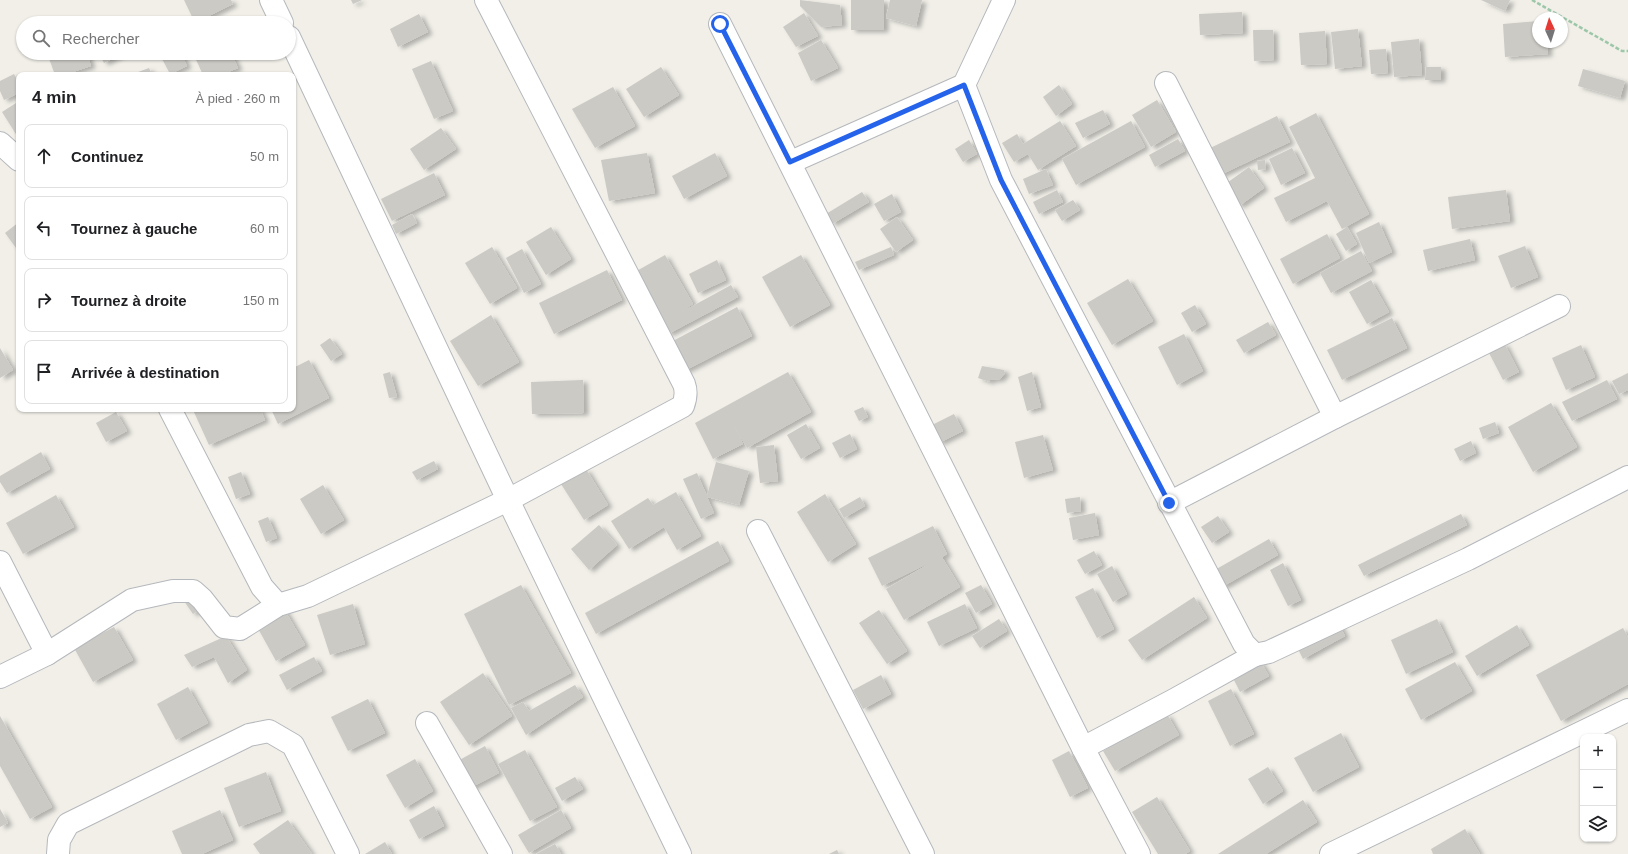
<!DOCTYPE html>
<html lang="fr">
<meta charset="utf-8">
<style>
:root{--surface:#fff;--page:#f6f6f6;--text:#202124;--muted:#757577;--line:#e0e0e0}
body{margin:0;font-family:Arial,sans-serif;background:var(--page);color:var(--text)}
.controls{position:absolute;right:12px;bottom:12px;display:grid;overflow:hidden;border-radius:8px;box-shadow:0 1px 3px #0004}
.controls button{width:36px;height:36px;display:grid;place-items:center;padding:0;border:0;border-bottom:1px solid var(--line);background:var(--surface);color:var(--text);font:20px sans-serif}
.compass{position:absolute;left:1532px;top:12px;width:36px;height:36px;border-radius:50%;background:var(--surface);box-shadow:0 1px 3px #0004;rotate:356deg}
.stop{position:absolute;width:12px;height:12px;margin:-9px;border:3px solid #2563eb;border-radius:50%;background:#fff}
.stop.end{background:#2563eb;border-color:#fff;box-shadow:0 1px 4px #0008}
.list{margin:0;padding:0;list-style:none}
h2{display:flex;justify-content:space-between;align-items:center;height:52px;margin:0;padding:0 16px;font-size:17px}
h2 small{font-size:13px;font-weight:400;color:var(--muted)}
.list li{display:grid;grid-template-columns:26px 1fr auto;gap:12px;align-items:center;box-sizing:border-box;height:64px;margin:0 8px 8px;padding:0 8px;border:1px solid var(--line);border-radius:8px}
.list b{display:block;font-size:15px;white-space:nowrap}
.list em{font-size:13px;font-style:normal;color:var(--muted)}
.icon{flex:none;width:22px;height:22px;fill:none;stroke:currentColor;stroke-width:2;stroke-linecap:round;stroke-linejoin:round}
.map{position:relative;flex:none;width:1628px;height:854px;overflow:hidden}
.search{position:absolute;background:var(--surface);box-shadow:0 1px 3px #0004;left:16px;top:16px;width:280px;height:44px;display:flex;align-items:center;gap:10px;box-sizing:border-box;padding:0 14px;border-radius:22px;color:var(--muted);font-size:15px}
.panel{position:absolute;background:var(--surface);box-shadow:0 1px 3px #0004;left:16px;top:72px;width:280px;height:340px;border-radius:8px}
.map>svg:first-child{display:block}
</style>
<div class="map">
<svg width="1628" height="854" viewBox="0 0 1628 854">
<defs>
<filter id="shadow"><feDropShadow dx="4.5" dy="2.5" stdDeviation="2" flood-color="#0004"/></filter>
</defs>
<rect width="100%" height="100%" fill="#f1efe8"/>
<g fill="#cccac5" filter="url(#shadow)">
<path d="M 184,0 L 231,0 L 233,4 L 195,23 Z"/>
<path d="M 351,0 L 362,0 L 353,4 Z"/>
<path d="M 800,0 L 840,5 L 842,25 L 821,27 L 800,6 Z"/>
<rect x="851" y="0" width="33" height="30"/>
<path d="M 890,0 L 922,0 L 916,26 L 886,18 Z"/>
<path d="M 1481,0 L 1510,0 L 1505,11 Z"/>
<path d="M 1242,12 L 1243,33 L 1200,35 L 1199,14 Z"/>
<path d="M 804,13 L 818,36 L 796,47 L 783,27 Z"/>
<path d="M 419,14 L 428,32 L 398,47 L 390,29 Z"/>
<path d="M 1538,21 L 1538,42 L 1547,42 L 1548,54 L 1505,57 L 1503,24 Z"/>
<path d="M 1358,29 L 1362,66 L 1335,69 L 1331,32 Z"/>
<path d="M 1253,30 L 1273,30 L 1274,60 L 1254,61 Z"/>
<path d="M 1325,31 L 1327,64 L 1301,65 L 1299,33 Z"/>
<path d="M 1419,39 L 1422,75 L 1394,77 L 1391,42 Z"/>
<path d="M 821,40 L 838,68 L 811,81 L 798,53 Z"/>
<path d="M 1386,49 L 1388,73 L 1371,74 L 1369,50 Z"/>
<path d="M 47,53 L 87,53 L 91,66 L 64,75 L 55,75 Z"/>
<path d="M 99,53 L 124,53 L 104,63 Z"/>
<path d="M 159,53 L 181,53 L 187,66 L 170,74 Z"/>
<path d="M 193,53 L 231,53 L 238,68 L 221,75 L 203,75 Z"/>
<path d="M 431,61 L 453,111 L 434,119 L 412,69 Z"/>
<path d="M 661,67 L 679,95 L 644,117 L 626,89 Z"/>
<path d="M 1426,67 L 1441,67 L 1441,80 L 1425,80 Z"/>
<path d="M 149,68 L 152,75 L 130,75 Z"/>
<path d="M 1583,69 L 1625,81 L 1620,98 L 1578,86 Z"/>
<path d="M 14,74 L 19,83 L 19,93 L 4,100 L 0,91 L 0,81 Z"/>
<path d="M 1059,85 L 1072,104 L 1056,116 L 1043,97 Z"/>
<path d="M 613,87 L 635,126 L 595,148 L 572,109 Z"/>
<path d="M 1157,100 L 1176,132 L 1151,147 L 1132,115 Z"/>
<path d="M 19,101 L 19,139 L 2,112 Z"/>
<path d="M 1103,110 L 1110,124 L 1083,138 L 1075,123 Z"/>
<path d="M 1316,113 L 1369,214 L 1342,229 L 1327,201 L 1286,222 L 1274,198 L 1315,178 L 1289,127 Z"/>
<path d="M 1277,116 L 1290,142 L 1218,176 L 1206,150 Z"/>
<path d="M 1060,121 L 1076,146 L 1038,170 L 1028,154 L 1014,162 L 1002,143 L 1017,134 L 1023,144 Z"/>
<path d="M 1131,121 L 1145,147 L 1076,185 L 1062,159 Z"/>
<path d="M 441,128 L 456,149 L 424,170 L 410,149 Z"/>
<path d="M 1178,139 L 1185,151 L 1155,167 L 1149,155 Z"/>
<path d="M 969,140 L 977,154 L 963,162 L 955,149 Z"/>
<path d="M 1292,148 L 1305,173 L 1281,185 L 1269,159 Z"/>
<path d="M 647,153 L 655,193 L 609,201 L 601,160 Z"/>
<path d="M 715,153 L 727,176 L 684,199 L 672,176 Z"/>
<path d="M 1265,160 L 1266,169 L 1258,170 L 1257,161 Z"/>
<path d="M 1249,167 L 1264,188 L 1239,206 L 1224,185 Z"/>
<path d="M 1046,169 L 1053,185 L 1029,194 L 1023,179 Z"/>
<path d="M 434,173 L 445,195 L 392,221 L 381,199 Z"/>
<path d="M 1057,190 L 1063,202 L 1039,214 L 1033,202 Z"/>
<path d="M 1506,190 L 1510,221 L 1452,229 L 1448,197 Z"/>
<path d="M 862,192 L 869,202 L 832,224 L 826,214 Z"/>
<path d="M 892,194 L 901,212 L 884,221 L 874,204 Z"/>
<path d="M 1073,200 L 1080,210 L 1062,221 L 1055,210 Z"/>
<path d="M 412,214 L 417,223 L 396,234 L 392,225 Z"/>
<path d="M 897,217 L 913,240 L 896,252 L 880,229 Z"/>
<path d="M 19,222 L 19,252 L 5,233 Z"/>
<path d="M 1379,222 L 1392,252 L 1369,263 L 1356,233 Z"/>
<path d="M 551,227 L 571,259 L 546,275 L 526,242 Z"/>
<path d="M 1347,227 L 1357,244 L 1346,251 L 1336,234 Z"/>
<path d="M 1327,234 L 1340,258 L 1293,284 L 1280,259 Z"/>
<path d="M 1470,239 L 1475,260 L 1428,271 L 1423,250 Z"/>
<path d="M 1525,246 L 1538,277 L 1511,288 L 1498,256 Z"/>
<path d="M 492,247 L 517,288 L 490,304 L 465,263 Z"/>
<path d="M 891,247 L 894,255 L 859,270 L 855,262 Z"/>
<path d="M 522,249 L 541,284 L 524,293 L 506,258 Z"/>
<path d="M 1361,251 L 1372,271 L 1331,293 L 1320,273 Z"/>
<path d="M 665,255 L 693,304 L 678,314 L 731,285 L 738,297 L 668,334 L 633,273 Z"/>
<path d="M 801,255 L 830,305 L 790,327 L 762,277 Z"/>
<path d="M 717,260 L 726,280 L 698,293 L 689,274 Z"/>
<path d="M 607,270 L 622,300 L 554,334 L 539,303 Z"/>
<path d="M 1128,279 L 1153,321 L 1112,345 L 1087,303 Z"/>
<path d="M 1371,280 L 1389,312 L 1367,324 L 1349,292 Z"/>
<path d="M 1195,305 L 1206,324 L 1192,332 L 1181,313 Z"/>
<path d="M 737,307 L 752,336 L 684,371 L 669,343 Z"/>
<path d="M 491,315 L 519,362 L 478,386 L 450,341 Z"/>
<path d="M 1392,318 L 1407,348 L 1342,380 L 1327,350 Z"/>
<path d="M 1268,322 L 1276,335 L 1244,353 L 1236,340 Z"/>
<path d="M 1184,334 L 1203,371 L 1177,385 L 1158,347 Z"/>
<path d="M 330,338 L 342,354 L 331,361 L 320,345 Z"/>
<path d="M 1504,343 L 1519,372 L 1503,380 L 1488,351 Z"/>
<path d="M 1581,345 L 1595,377 L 1566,390 L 1552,358 Z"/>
<path d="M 0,348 L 13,370 L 0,378 Z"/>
<path d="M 309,360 L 329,398 L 278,424 L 271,409 L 293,409 L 293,368 Z"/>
<path d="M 982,366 L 1004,370 L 1005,373 L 1000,379 L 990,380 L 990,382 L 978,378 Z"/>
<path d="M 390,372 L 397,397 L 389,398 L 383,374 Z"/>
<path d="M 788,372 L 811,412 L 747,448 L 729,417 L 743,444 L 713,459 L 695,423 Z"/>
<path d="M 1032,372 L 1041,407 L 1027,411 L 1018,377 Z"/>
<path d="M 1628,373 L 1628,390 L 1619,394 L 1612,381 Z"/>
<path d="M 583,380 L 584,413 L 532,414 L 531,382 Z"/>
<path d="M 1607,380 L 1617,399 L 1572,421 L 1562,402 Z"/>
<path d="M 1551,403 L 1577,447 L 1533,472 L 1508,427 Z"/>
<path d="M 863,407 L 868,417 L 859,421 L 854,411 Z"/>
<path d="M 196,409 L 260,409 L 265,420 L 209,445 L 193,410 Z"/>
<path d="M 116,412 L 127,431 L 106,442 L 96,423 Z"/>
<path d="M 954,414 L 963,431 L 939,443 L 930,426 Z"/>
<path d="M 1495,422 L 1499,433 L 1483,439 L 1479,428 Z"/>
<path d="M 806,424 L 820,448 L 801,459 L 787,435 Z"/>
<path d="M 850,434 L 857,449 L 840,458 L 832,443 Z"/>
<path d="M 1043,435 L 1053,470 L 1024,478 L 1015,442 Z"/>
<path d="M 1471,441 L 1476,453 L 1460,461 L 1454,449 Z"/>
<path d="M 774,445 L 778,481 L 760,483 L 756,447 Z"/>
<path d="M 41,452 L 50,469 L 7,493 L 0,482 L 0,476 Z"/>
<path d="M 434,461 L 438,469 L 417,480 L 412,472 Z"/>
<path d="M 716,462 L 749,471 L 739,505 L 707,497 L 714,513 L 701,519 L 683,479 L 697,473 L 707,496 Z"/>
<path d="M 586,469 L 608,505 L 584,520 L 561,484 Z"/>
<path d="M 241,472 L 250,494 L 236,499 L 228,477 Z"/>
<path d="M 323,485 L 344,520 L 321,534 L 300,499 Z"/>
<path d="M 676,492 L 701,536 L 677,550 L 664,527 L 629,549 L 611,521 L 648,498 L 653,505 Z"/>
<path d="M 825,494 L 856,544 L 828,562 L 797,512 Z"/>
<path d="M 56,495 L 74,527 L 23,554 L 6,523 Z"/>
<path d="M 860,497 L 865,506 L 844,518 L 839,509 Z"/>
<path d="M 1080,497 L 1081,511 L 1067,513 L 1065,499 Z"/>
<path d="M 1095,513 L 1099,535 L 1073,540 L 1069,518 Z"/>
<path d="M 1461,514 L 1467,525 L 1364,576 L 1358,565 Z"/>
<path d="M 1218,516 L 1229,532 L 1212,543 L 1201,527 Z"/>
<path d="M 268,517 L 277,538 L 266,542 L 258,521 Z"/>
<path d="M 599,525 L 617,545 L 589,570 L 571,549 Z"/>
<path d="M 933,526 L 947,554 L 942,557 L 960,587 L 904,620 L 886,589 L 939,558 L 882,586 L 868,558 Z"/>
<path d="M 1269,539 L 1278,555 L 1222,587 L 1213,571 Z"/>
<path d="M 718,541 L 729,561 L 596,634 L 585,613 Z"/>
<path d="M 1094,551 L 1102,565 L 1085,574 L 1077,560 Z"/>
<path d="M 1283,563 L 1301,600 L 1288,606 L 1270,570 Z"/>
<path d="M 1112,566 L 1127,594 L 1113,602 L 1097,574 Z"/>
<path d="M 521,585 L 571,673 L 509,705 L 464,614 Z"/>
<path d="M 981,585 L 992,604 L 976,613 L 965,593 Z"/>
<path d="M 1093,588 L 1114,629 L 1097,638 L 1075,597 Z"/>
<path d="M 194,594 L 204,607 L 193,614 L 184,601 Z"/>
<path d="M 1194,597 L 1207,618 L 1142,660 L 1128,640 Z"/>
<path d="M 353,604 L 365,644 L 330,655 L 317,615 Z"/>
<path d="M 965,604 L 977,628 L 939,646 L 927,622 Z"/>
<path d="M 284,609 L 305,645 L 276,661 L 256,625 Z"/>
<path d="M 879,610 L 907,651 L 887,664 L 859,623 Z"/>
<path d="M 999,619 L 1007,631 L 980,648 L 972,636 Z"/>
<path d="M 1437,619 L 1453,652 L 1406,674 L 1391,640 Z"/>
<path d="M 1339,624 L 1345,636 L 1303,659 L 1297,647 Z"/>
<path d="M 1517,625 L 1529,645 L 1477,676 L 1465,656 Z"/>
<path d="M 114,627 L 133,660 L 93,682 L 74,648 Z"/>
<path d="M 1623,628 L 1628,637 L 1628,684 L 1561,721 L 1536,675 Z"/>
<path d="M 226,636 L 247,670 L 228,683 L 214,657 L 192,667 L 184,655 Z"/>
<path d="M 314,657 L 322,671 L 287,690 L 279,675 Z"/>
<path d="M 1260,661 L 1269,676 L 1240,692 L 1232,676 Z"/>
<path d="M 1455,662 L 1472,691 L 1421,720 L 1405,689 Z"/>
<path d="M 483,673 L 512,716 L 469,745 L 440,702 Z"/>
<path d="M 881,675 L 891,694 L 863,709 L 853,690 Z"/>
<path d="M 575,685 L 583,697 L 526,735 L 511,708 L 523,702 L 529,711 Z"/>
<path d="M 188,687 L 208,723 L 176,740 L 157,704 Z"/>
<path d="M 1231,689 L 1254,734 L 1230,746 L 1208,701 Z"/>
<path d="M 368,699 L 385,733 L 348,751 L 331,717 Z"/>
<path d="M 1167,714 L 1179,735 L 1115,771 L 1103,751 Z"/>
<path d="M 0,716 L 52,807 L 30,819 L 0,766 Z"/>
<path d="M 1341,733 L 1359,767 L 1313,792 L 1294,758 Z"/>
<path d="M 485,746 L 499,773 L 468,789 L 454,763 Z"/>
<path d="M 525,750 L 557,807 L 530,821 L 498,764 Z"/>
<path d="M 1069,751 L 1088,788 L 1070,797 L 1052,760 Z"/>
<path d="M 415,759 L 433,791 L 405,808 L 386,775 Z"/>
<path d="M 1268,767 L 1283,791 L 1263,804 L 1248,779 Z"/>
<path d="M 266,772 L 281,811 L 239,827 L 224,788 Z"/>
<path d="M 575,777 L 583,789 L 562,801 L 555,788 Z"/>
<path d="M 1157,797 L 1190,851 L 1185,854 L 1158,854 L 1132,812 Z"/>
<path d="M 1303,800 L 1317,822 L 1266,854 L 1218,854 Z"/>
<path d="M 434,806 L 444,826 L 419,839 L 409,820 Z"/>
<path d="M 0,809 L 8,823 L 0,827 Z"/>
<path d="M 220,810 L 233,840 L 202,854 L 182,854 L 172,831 Z"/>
<path d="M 561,810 L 571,828 L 529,853 L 518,835 Z"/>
<path d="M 288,820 L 312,854 L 260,854 L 253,844 Z"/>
<path d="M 1465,829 L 1480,854 L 1433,854 L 1431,849 Z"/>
<path d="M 385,842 L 392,854 L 365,854 Z"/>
<path d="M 555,844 L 561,854 L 536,854 Z"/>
<path d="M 837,850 L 839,854 L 829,854 Z"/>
</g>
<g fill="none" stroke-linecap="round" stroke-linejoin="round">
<defs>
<g id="minor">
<path d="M 271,0 L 282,23"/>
<path d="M 1004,0 L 964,85 L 1001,180 L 1244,644 L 1255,655 L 1269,652 L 1468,559 L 1628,477"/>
<path d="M 720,24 L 1083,748 L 1139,854"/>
<path d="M 289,37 L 508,500 L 680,854"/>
<path d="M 1166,83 L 1335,417"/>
<path d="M 0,143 L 19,160"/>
<path d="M 791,162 L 964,85"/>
<path d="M 170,409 L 262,587 L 278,605"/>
<path d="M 1169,503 L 1335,417 L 1559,306"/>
<path d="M 758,531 L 923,854"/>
<path d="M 0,562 L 47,654"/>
<path d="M 0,677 L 47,654 L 132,600 L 173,591 L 193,591 L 202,599 L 224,627 L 240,629 L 278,605 L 308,596 L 508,500 L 683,406 C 686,398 687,392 684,384 L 486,0"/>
<path d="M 427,723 L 501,854"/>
<path d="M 1083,748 L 1174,700 L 1255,655"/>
<path d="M 58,854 L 59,840 L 68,824 L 249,735 L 269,731 L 293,745 L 348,854"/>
<path d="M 1331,854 L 1628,710"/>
</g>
</defs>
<use href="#minor" stroke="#b5b8bc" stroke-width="24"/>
<path stroke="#9cc7a9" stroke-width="2.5" stroke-dasharray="4 2" stroke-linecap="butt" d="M 1532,0 L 1622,51 L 1628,51"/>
<use href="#minor" stroke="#fff" stroke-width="22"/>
</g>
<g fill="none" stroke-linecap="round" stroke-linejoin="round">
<path stroke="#2563eb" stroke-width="5" d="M 720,24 L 790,162 L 964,85 L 1001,180 L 1169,503"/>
</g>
</svg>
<div class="controls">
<button>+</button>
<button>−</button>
<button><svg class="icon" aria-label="layers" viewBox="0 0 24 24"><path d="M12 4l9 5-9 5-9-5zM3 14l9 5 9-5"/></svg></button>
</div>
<svg class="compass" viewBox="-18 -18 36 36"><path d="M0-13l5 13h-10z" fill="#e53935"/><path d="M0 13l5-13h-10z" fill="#757577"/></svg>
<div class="stop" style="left:720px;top:24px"></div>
<div class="stop end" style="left:1169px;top:503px"></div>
<div class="search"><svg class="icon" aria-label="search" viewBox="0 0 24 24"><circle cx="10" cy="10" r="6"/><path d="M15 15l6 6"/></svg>Rechercher</div>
<section class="panel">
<h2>4 min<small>À pied · 260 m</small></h2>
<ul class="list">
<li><svg class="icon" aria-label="ahead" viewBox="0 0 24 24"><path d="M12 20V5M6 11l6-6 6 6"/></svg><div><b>Continuez</b></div><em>50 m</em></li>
<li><svg class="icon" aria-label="left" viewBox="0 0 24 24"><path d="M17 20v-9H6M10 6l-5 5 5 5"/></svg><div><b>Tournez à gauche</b></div><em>60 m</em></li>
<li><svg class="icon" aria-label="right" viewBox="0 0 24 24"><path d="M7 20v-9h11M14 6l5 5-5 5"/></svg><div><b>Tournez à droite</b></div><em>150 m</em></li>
<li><svg class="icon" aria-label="arrive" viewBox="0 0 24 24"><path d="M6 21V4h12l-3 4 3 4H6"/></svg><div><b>Arrivée à destination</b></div></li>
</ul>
</section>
</div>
